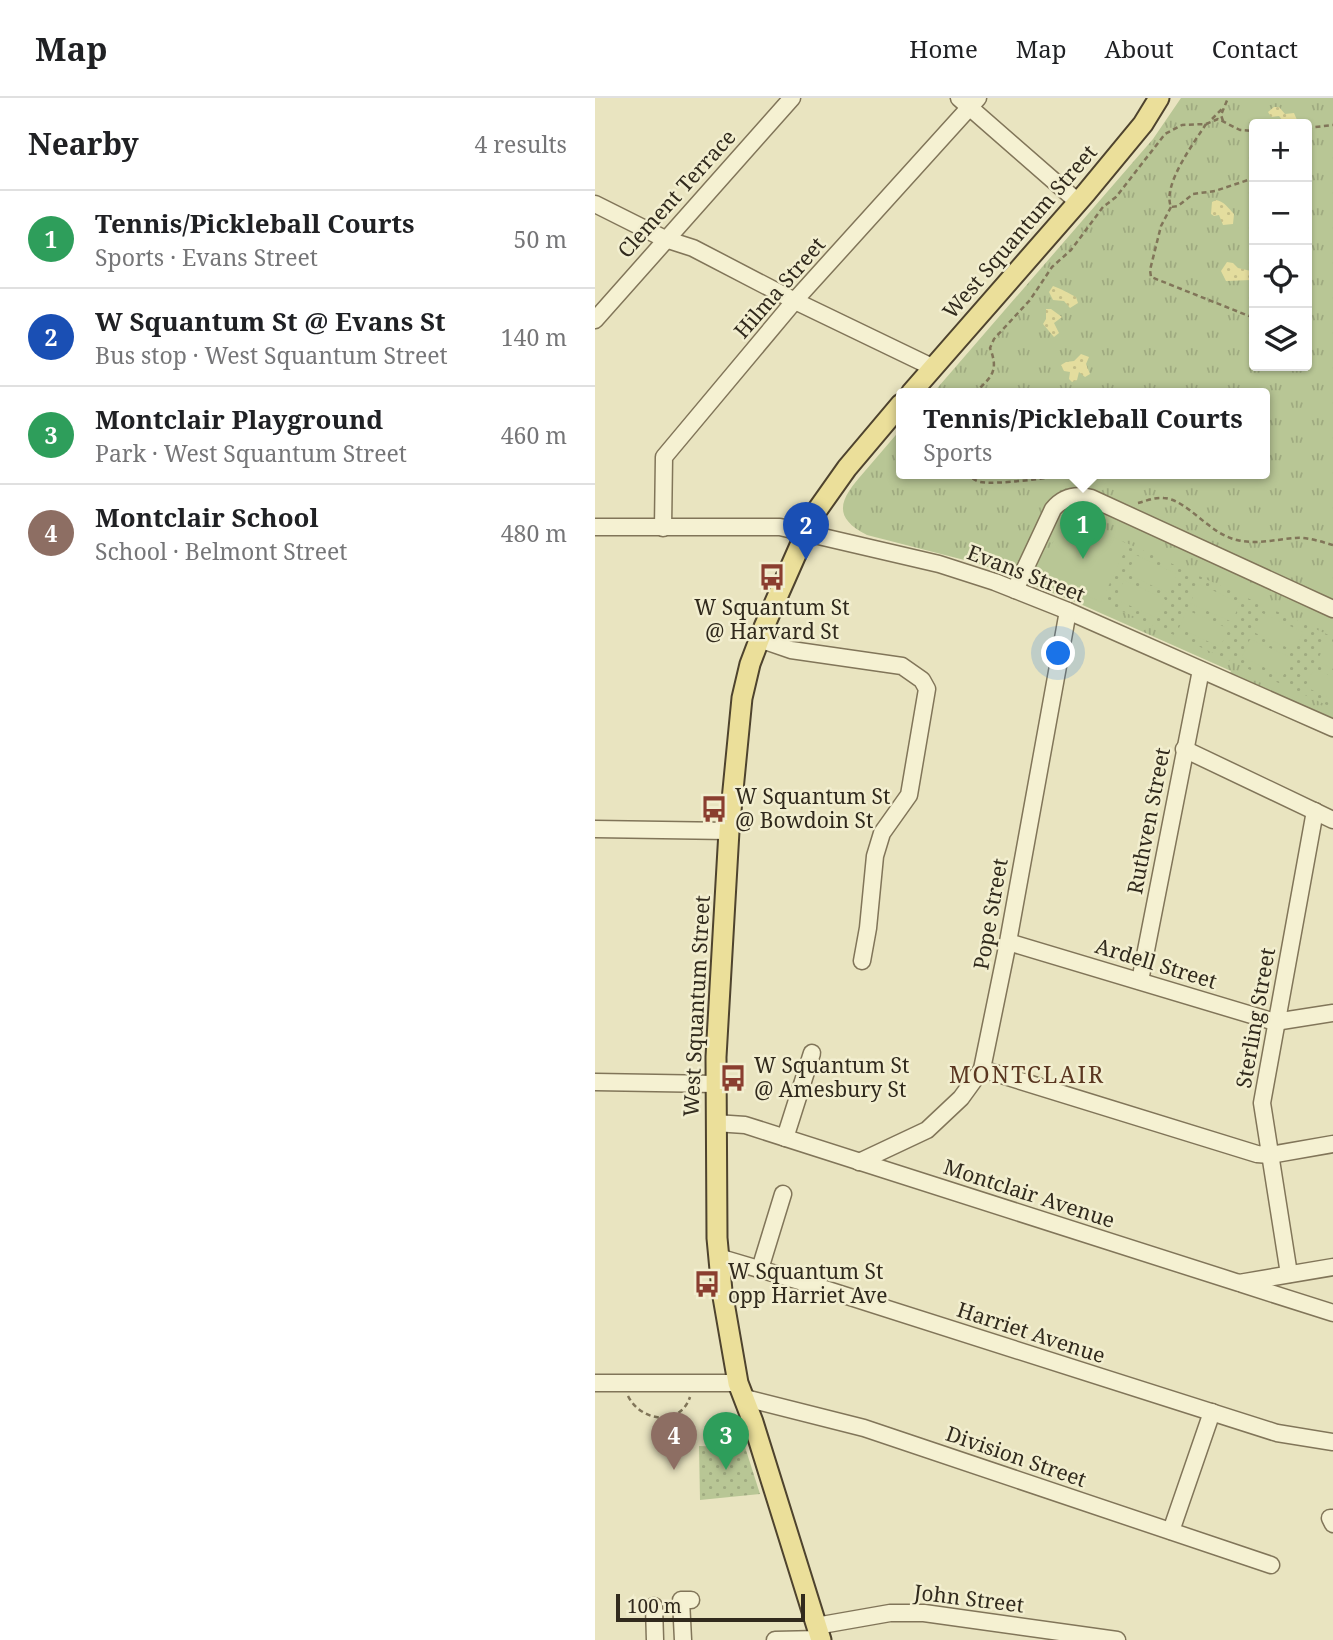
<!DOCTYPE html>
<meta charset="utf-8">
<style>
:root{--surface:#fff;--page:#f6f6f6;--text:#202124;--muted:#757577;--line:#e0e0e0;--accent:#8a3e2f}
body{margin:0;font-family:"Noto Serif",serif;background:var(--page);color:var(--text)}
.controls{position:absolute;right:21px;top:21px;display:grid;overflow:hidden;border-radius:7px;box-shadow:0 2px 5px #0004}
.controls button{width:63px;height:63px;display:grid;place-items:center;padding:0;border:0;border-bottom:2px solid var(--line);background:var(--surface);color:var(--text);font:35px sans-serif}
.scale{position:absolute;left:21px;bottom:18px;width:189px;box-sizing:border-box;padding-left:7px;border:4px solid #312a1d;border-top:0;font-size:19px;line-height:24px;white-space:nowrap;color:#312a1d;-webkit-text-stroke:5px #f2eecf;paint-order:stroke}
.you{position:absolute;left:464px;top:556px;width:24px;height:24px;margin:-18px;border:5px solid #fff;border-radius:50%;background:#1a73e8;box-shadow:0 0 0 10px #1a73e833}
.badge{display:grid;place-items:center;width:46px;height:46px;border-radius:50%;background:var(--accent);color:#fff;font-size:23px;font-weight:700}
.pin{position:absolute;translate:-50% -58px;filter:drop-shadow(0 2px 4px #0008)}
.pin::after{content:'';position:absolute;top:37px;width:24px;height:21px;background:inherit;clip-path:polygon(0 0,100% 0,50% 100%)}
.popup{position:absolute;left:301px;top:290px;width:374px;height:91px;box-sizing:border-box;display:grid;place-content:center;border-radius:7px;background:var(--surface);filter:drop-shadow(0 2px 5px #0005);font-size:23px;white-space:nowrap;color:var(--muted)}
.popup b{font-size:26px;color:var(--text)}
.popup::after{content:'';position:absolute;left:50%;top:100%;margin-left:-14px;border:14px solid transparent;border-top-color:var(--surface)}
.list{margin:0;padding:0;list-style:none}
h2{display:flex;justify-content:space-between;align-items:center;height:91px;margin:0;padding:0 28px;font-size:30px}
h2 small{font-size:23px;font-weight:400;color:var(--muted)}
.list li{display:grid;grid-template-columns:46px 1fr auto;gap:21px;align-items:center;box-sizing:border-box;height:98px;padding:0 28px;border-top:2px solid var(--line)}
.list b{display:block;font-size:26px;white-space:nowrap}
.list p{margin:0;font-size:23px;white-space:nowrap;color:var(--muted)}
.list em{font-size:23px;font-style:normal;color:var(--muted)}
.icon{flex:none;width:38px;height:38px;fill:none;stroke:currentColor;stroke-width:2;stroke-linecap:round;stroke-linejoin:round}
.map{position:relative;flex:none;width:738px;height:1542px;overflow:hidden}
header{display:flex;align-items:center;gap:42px;box-sizing:border-box;height:98px;padding:0 35px;background:var(--surface);border-bottom:2px solid var(--line)}
header strong{font-size:33px}
nav{display:flex;gap:38px;margin-inline-start:auto;font-size:24px}
main{display:flex}
aside{flex:1;background:var(--surface)}
.map>svg:first-child{display:block}
</style>
<header>
<strong>Map</strong>
<nav><a>Home</a><a>Map</a><a>About</a><a>Contact</a></nav>
</header>
<main>
<aside>
<h2>Nearby<small>4 results</small></h2>
<ul class="list">
<li><span class="badge" style="background:#2e9e5b">1</span><div><b>Tennis/Pickleball Courts</b><p>Sports · Evans Street</p></div><em>50 m</em></li>
<li><span class="badge" style="background:#1a4fb4">2</span><div><b>W Squantum St @ Evans St</b><p>Bus stop · West Squantum Street</p></div><em>140 m</em></li>
<li><span class="badge" style="background:#2e9e5b">3</span><div><b>Montclair Playground</b><p>Park · West Squantum Street</p></div><em>460 m</em></li>
<li><span class="badge" style="background:#8d6e63">4</span><div><b>Montclair School</b><p>School · Belmont Street</p></div><em>480 m</em></li>
</ul>
</aside>
<div class="map">
<svg width="738" height="1542" viewBox="0 0 738 1542">
<defs>
<pattern id="grass-tufts" width="24" height="20" patternUnits="userSpaceOnUse" patternTransform="scale(1.75)"><rect width="24" height="20" fill="#b8c695"/><path d="M3 7l-1-3M5 7V3M7 7l1-3M15 17l-1-3M17 17v-4M19 17l1-3" fill="none" stroke="#9faa80"/></pattern>
<pattern id="sand-dots" width="8" height="8" patternUnits="userSpaceOnUse" patternTransform="scale(1.75)"><rect width="8" height="8" fill="#e4dd9e"/><path d="M2 2h.1M6 6h.1" fill="none" stroke="#c4be88" stroke-width="1.8" stroke-linecap="round"/></pattern>
<pattern id="park-dots" width="8" height="8" patternUnits="userSpaceOnUse" patternTransform="scale(1.75)"><rect width="8" height="8" fill="#b8c695"/><path d="M2 2h.1M6 6h.1" fill="none" stroke="#9faa80" stroke-width="1.8" stroke-linecap="round"/></pattern>
</defs>
<rect width="100%" height="100%" fill="#e9e4c0"/>
<path fill="url(#grass-tufts)" fill-rule="evenodd" d="M 586,0 L 738,0 L 738,640 L 628,591 L 636,573 L 483,505 L 385,466 L 272,437 C 234,418 247,399 270,373 C 282,359 294,345 306,331 L 306,375 L 670,375 L 670,295 L 338,295 L 558,41 ZM 659,26 L 712,26 L 712,268 L 659,268 Z"/>
<g fill="url(#sand-dots)">
<path d="M 679,9 L 684,9 L 690,16 L 699,15 L 702,22 L 688,23 L 684,18 L 676,19 L 673,14 Z"/>
<path d="M 621,102 C 629,103 634,111 639,116 L 638,126 L 628,127 L 624,117 L 619,118 L 616,116 L 617,104 Z"/>
<path d="M 632,164 L 638,165 L 643,170 L 656,173 L 658,175 L 656,182 L 631,183 L 626,173 Z"/>
<path d="M 458,188 C 467,191 473,195 481,199 L 483,205 L 475,210 L 469,203 L 458,202 L 454,194 Z"/>
<path d="M 451,211 L 456,211 L 467,219 L 459,225 L 464,235 L 459,239 L 448,226 L 451,221 Z"/>
<path d="M 486,256 L 494,259 L 491,266 L 495,276 L 490,279 L 484,274 L 482,282 L 477,284 L 474,281 L 475,274 L 469,273 L 466,267 L 471,264 L 479,263 Z"/>
</g>
<g fill="url(#park-dots)">
<path d="M 470,417 L 738,539 L 738,610 L 444,475 Z"/>
<path d="M 104,1348 L 150,1349 L 165,1396 L 105,1402 Z"/>
</g>
<g fill="#b8c695">
<path d="M 470,417 L 533,446 L 506,504 L 444,475 Z"/>
<path d="M 541,457 L 582,476 L 573,495 L 532,476 Z"/>
<path d="M 529,482 L 570,501 L 562,520 L 520,501 Z"/>
<path d="M 604,486 L 645,505 L 637,524 L 595,505 Z"/>
<path d="M 592,512 L 634,531 L 625,549 L 584,530 Z"/>
<path d="M 667,515 L 708,534 L 700,553 L 658,534 Z"/>
<path d="M 655,541 L 697,560 L 688,578 L 647,559 Z"/>
<path d="M 731,545 L 738,548 L 738,571 L 722,563 Z"/>
<path d="M 719,570 L 738,579 L 738,601 L 710,589 Z"/>
</g>
<g fill="none" stroke-linecap="round" stroke-linejoin="round">
<defs>
<g id="minor">
<path d="M 364,0 L 483,104"/>
<path d="M 0,106 L 70,141 L 98,150 L 200,203 L 337,269"/>
<path d="M 0,222 L 197,0"/>
<path d="M 0,429 L 185,429 L 344,466 L 400,484 L 473,513 L 738,630"/>
<path d="M 68,430 L 69,359 L 202,200 L 383,0"/>
<path d="M 420,492 L 458,411 C 468,399 481,396 496,400 L 738,511"/>
<path d="M 164,541 L 196,552 L 307,568 L 327,582 L 332,591 L 314,697 L 287,735 L 280,758 L 273,830 L 267,863"/>
<path d="M 589,651 L 738,722"/>
<path d="M 0,731 L 134,733"/>
<path d="M 413,844 L 680,924 L 738,915"/>
<path d="M 545,883 L 606,572"/>
<path d="M 387,971 L 662,1056 L 675,1057 L 738,1046"/>
<path d="M 0,984 L 121,986"/>
<path d="M 120,1025 L 150,1027 L 644,1185 L 738,1169"/>
<path d="M 190,1040 L 217,955"/>
<path d="M 264,1064 L 332,1032 L 366,1000 L 387,971 L 413,844 L 473,513"/>
<path d="M 123,1159 L 208,1184 L 682,1335 L 738,1344"/>
<path d="M 165,1171 L 188,1096"/>
<path d="M 694,1176 L 667,1005 L 720,713"/>
<path d="M 647,1186 L 738,1215"/>
<path d="M 0,1285 L 143,1285"/>
<path d="M 150,1300 L 269,1330 L 676,1467"/>
<path d="M 738,1420 L 735,1420 L 738,1426"/>
<path d="M 576,1433 L 617,1314"/>
<path d="M 59,1508 L 60,1542"/>
<path d="M 221,1528 L 295,1515 L 329,1515 L 522,1542"/>
<path d="M 88,1542 L 86,1502 L 96,1502"/>
<path d="M 180,1542 L 225,1541"/>
</g>
<g id="major">
<path d="M 316,295 L 491,95 L 548,26 L 564,0"/>
<path d="M 226,1542 L 158,1324 L 143,1285 L 127,1193 L 122,1140 L 121,959 L 134,733 L 147,600 L 155,566 L 169,529 L 218,418 L 252,370 L 306,306"/>
</g>
</defs>
<use href="#minor" stroke="#817559" stroke-width="19"/>
<use href="#major" stroke="#4e432e" stroke-width="23"/>
<g stroke="#817559" stroke-width="2.5" stroke-dasharray="5 3.5" stroke-linecap="butt">
<path d="M 617,21 L 627,11"/>
<path d="M 628,23 L 626,17 L 633,0"/>
<path d="M 611,26 C 599,45 567,87 576,109 L 583,108 L 598,96 L 620,93 L 659,80"/>
<path d="M 712,30 L 738,27"/>
<path d="M 576,109 L 566,128 L 555,172 L 556,179 L 659,220"/>
<path d="M 379,295 C 397,279 404,273 395,250 L 399,241 L 435,202 L 457,169 L 476,152 L 508,109 L 521,99 L 570,36 L 587,27 L 611,26 L 623,21 L 645,32 L 659,33"/>
<path d="M 371,375 C 375,379 379,382 385,384 C 399,387 461,380 475,375"/>
<path d="M 543,405 C 551,403 560,399 569,400 C 593,402 614,436 642,442 C 662,447 682,441 701,440 C 713,439 727,444 738,447"/>
<path d="M 33,1298 C 46,1324 85,1329 95,1299"/>
</g>
<use href="#minor" stroke="#f5f1d2" stroke-width="16"/>
<use href="#major" stroke="#ebdf9a" stroke-width="19"/>
</g>
<defs>
<symbol id="bus-bare" viewBox="-9 -9 18 18"><path d="M-5-6H5V4H4V6H2V4H-2V6H-4V4H-5ZM-3.5-4V0h7V-4ZM-3.5 1.2v1.5H-2V1.2ZM2 1.2v1.5H3.5V1.2Z" fill="#8a3e2f" stroke="#f2eecf" stroke-width="2.5" paint-order="stroke"/></symbol>
</defs>
<g fill-rule="evenodd">
<use href="#bus-bare" x="158" y="460" width="38" height="38"/>
<use href="#bus-bare" x="100" y="692" width="38" height="38"/>
<use href="#bus-bare" x="119" y="961" width="38" height="38"/>
<use href="#bus-bare" x="93" y="1167" width="38" height="38"/>
</g>
<g text-anchor="middle" stroke-width="5" stroke-linejoin="round" paint-order="stroke">
<g font-size="21" fill="#312a1d" stroke="#f2eecf">
<text transform="translate(82 96) rotate(-48)" y="7">Clement Terrace</text>
<text transform="translate(425 134) rotate(-49)" y="7">West Squantum Street</text>
<text transform="translate(185 190) rotate(-49)" y="7">Hilma Street</text>
<text transform="translate(431 476) rotate(21)" y="7">Evans Street</text>
<text transform="translate(554 723) rotate(-79)" y="7">Ruthven Street</text>
<text transform="translate(396 816) rotate(-80)" y="7">Pope Street</text>
<text transform="translate(561 866) rotate(17)" y="7">Ardell Street</text>
<text transform="translate(102 908) rotate(-87)" y="7">West Squantum Street</text>
<text transform="translate(661 920) rotate(-80)" y="7">Sterling Street</text>
<text transform="translate(434 1096) rotate(18)" y="7">Montclair Avenue</text>
<text transform="translate(436 1235) rotate(18)" y="7">Harriet Avenue</text>
<text transform="translate(421 1359) rotate(19)" y="7">Division Street</text>
<text transform="translate(374 1501) rotate(7)" y="7">John Street</text>
</g>
<g font-size="21" fill="#312a1d" stroke="#f2eecf" text-anchor="start">
<text x="177" y="517" text-anchor="middle">W Squantum St<tspan x="177" dy="24">@ Harvard St</tspan></text>
<text x="140" y="706">W Squantum St<tspan x="140" dy="24">@ Bowdoin St</tspan></text>
<text x="159" y="975">W Squantum St<tspan x="159" dy="24">@ Amesbury St</tspan></text>
<text x="133" y="1181">W Squantum St<tspan x="133" dy="24">opp Harriet Ave</tspan></text>
</g>
<g font-size="23" letter-spacing="2" fill="#5a3620" stroke="#f2eecf">
<text x="432" y="985">MONTCLAIR</text>
</g>
</g>
</svg>
<div class="controls">
<button>+</button>
<button>−</button>
<button><svg class="icon" aria-label="locate" viewBox="0 0 24 24"><circle cx="12" cy="12" r="6"/><path d="M12 2v4M12 18v4M2 12h4M18 12h4"/></svg></button>
<button><svg class="icon" aria-label="layers" viewBox="0 0 24 24"><path d="M12 4l9 5-9 5-9-5zM3 14l9 5 9-5"/></svg></button>
</div>
<div class="scale">100 m</div>
<div class="you"></div>
<div class="pin badge" style="left:488px;top:461px;background:#2e9e5b">1</div>
<div class="popup"><b>Tennis/Pickleball Courts</b>Sports</div>
<div class="pin badge" style="left:211px;top:462px;background:#1a4fb4">2</div>
<div class="pin badge" style="left:131px;top:1372px;background:#2e9e5b">3</div>
<div class="pin badge" style="left:79px;top:1372px;background:#8d6e63">4</div>
</div>
</main>
